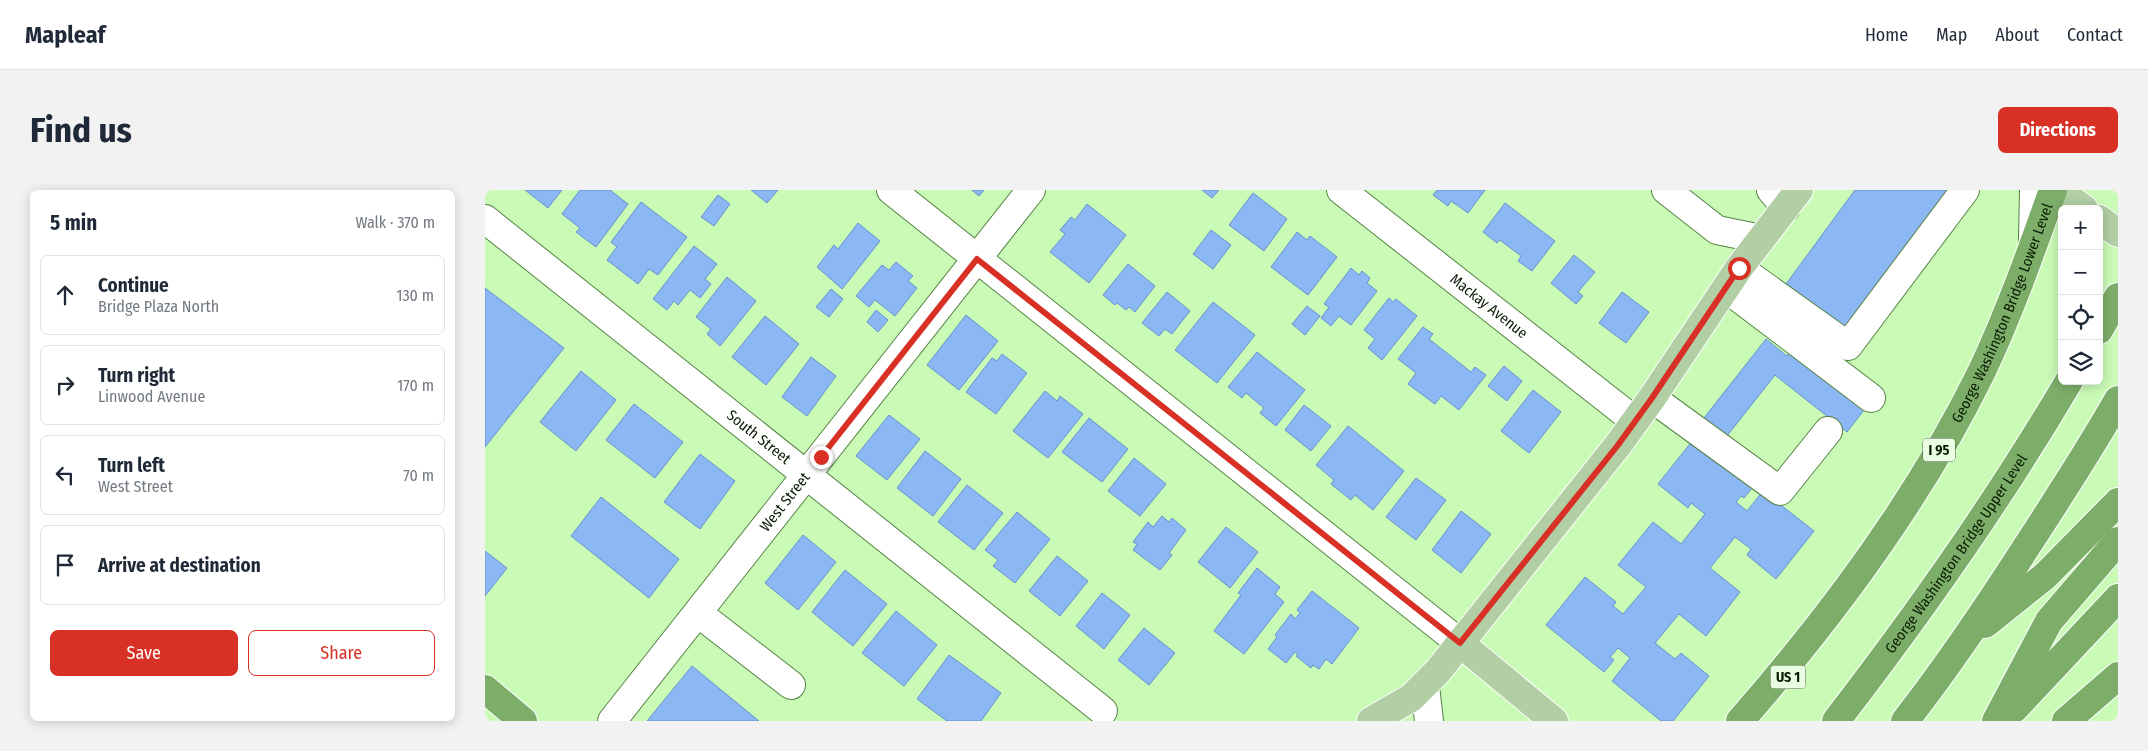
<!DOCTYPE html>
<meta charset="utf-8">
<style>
:root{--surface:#fff;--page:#f2f2f3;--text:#1f2937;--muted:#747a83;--line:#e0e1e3;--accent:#d93025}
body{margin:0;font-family:"Fira Sans Condensed",sans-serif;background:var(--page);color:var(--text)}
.controls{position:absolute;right:15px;top:15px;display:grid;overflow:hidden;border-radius:8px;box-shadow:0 2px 12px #0003}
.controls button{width:45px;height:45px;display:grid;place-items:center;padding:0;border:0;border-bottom:1px solid var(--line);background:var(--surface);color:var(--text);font:25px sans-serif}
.stop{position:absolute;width:15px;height:15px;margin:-11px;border:4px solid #d93025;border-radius:50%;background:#fff}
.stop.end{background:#d93025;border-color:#fff;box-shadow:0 1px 5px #0008}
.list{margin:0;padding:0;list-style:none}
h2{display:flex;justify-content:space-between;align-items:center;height:65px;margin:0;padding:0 20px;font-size:21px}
h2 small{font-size:16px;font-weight:400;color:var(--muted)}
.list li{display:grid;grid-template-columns:32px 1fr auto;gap:15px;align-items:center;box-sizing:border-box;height:80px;margin:0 10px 10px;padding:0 10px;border:1px solid var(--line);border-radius:8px}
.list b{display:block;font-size:19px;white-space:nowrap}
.list p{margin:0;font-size:16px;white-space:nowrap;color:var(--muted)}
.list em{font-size:16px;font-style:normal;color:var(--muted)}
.actions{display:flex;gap:10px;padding:15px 20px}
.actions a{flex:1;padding:11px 0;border:1px solid var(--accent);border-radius:8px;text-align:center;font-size:18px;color:var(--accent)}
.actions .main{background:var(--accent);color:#fff}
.icon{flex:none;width:28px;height:28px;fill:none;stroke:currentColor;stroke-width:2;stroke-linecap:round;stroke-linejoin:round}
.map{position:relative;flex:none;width:1633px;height:531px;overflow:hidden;border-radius:8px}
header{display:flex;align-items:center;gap:30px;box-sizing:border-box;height:70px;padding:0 25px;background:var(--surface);border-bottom:1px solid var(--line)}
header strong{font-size:24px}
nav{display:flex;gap:28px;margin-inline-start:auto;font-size:18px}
.intro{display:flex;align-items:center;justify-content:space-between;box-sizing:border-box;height:120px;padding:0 30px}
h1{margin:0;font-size:35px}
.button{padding:12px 22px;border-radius:8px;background:var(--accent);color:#fff;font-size:18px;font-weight:700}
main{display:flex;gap:30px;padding:0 30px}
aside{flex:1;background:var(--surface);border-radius:8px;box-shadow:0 2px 12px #0003}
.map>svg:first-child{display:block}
</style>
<header>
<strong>Mapleaf</strong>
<nav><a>Home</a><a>Map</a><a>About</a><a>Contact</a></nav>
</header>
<div class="intro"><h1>Find us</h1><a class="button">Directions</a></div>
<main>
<aside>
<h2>5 min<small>Walk · 370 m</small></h2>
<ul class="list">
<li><svg class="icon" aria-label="ahead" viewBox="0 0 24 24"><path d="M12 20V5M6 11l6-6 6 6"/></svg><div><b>Continue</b><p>Bridge Plaza North</p></div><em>130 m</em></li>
<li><svg class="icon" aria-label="right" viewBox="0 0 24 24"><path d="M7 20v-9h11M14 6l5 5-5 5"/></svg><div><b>Turn right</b><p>Linwood Avenue</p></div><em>170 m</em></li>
<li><svg class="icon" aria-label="left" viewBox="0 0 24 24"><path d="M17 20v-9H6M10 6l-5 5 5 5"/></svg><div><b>Turn left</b><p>West Street</p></div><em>70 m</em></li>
<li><svg class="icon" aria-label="arrive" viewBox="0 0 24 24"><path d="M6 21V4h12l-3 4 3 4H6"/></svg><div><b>Arrive at destination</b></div></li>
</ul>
<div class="actions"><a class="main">Save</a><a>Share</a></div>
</aside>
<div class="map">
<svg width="1633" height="531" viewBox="0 0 1633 531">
<rect width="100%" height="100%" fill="#c9fbb6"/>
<g fill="#8bb7f4" stroke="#6692cf">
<path d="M 40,0 L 77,0 L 63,18 Z"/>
<path d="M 95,0 L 125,0 L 143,14 L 111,57 L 91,42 L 95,38 L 77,24 Z"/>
<path d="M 266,0 L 293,0 L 282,13 Z"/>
<path d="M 487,0 L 499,0 L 494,6 Z"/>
<path d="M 717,0 L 734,0 L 727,8 Z"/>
<path d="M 952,0 L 1000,0 L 983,23 L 966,11 L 963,16 L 948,5 Z"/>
<path d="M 1370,0 L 1465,0 L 1363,139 L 1301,94 Z"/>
<path d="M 768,3 L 802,29 L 779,61 L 744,35 Z"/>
<path d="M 233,5 L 245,14 L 229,36 L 216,27 Z"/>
<path d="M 156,12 L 202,47 L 173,85 L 164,79 L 153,94 L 122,70 L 132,57 L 126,52 Z"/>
<path d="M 1020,13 L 1070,51 L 1047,81 L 1033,71 L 1036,66 L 1015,50 L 1012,53 L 998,42 Z"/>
<path d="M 602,14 L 641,45 L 604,93 L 565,62 L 580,44 L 575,40 L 586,27 L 590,30 Z"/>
<path d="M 373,33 L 395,51 L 357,99 L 332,77 L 349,55 L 353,59 Z"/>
<path d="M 726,40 L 746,55 L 728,79 L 708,64 Z"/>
<path d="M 812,42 L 822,50 L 825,46 L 852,67 L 823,105 L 786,77 Z"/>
<path d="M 209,56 L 232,74 L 220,89 L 226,94 L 215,108 L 205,100 L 193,115 L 189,111 L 182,120 L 168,109 Z"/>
<path d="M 1089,65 L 1110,82 L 1093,102 L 1098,106 L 1091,114 L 1066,93 Z"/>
<path d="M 411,72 L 428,86 L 423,91 L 432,98 L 410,126 L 390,110 L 384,117 L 371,106 L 397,75 L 404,80 Z"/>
<path d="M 643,74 L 670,96 L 650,122 L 644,117 L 641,120 L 632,113 L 630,115 L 618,105 Z"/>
<path d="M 866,78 L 874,85 L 877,81 L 885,88 L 882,93 L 892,101 L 866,135 L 854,126 L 846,136 L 836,128 L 844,117 L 839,114 Z"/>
<path d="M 242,87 L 271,111 L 235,156 L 222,144 L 226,139 L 211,127 Z"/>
<path d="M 0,98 L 79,158 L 0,257 Z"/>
<path d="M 346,99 L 358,109 L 344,127 L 331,117 Z"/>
<path d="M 682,102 L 705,121 L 687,144 L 680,139 L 674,146 L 657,133 Z"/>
<path d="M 1137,102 L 1164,122 L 1141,153 L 1114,133 Z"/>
<path d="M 904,108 L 908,112 L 911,109 L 932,126 L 897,170 L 883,158 L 890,149 L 879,140 Z"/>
<path d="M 728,112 L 770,145 L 732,193 L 690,160 Z"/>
<path d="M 822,116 L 835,126 L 820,145 L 807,134 Z"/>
<path d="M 391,120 L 403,130 L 393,142 L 382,132 Z"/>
<path d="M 481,125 L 513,151 L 474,200 L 442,175 Z"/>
<path d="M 280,126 L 314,154 L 281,195 L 247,167 Z"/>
<path d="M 938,137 L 948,144 L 944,149 L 986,182 L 990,177 L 1001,185 L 974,220 L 956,206 L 950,214 L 923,194 L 931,183 L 913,169 Z"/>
<path d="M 1281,149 L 1302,166 L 1305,161 L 1379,220 L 1362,242 L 1290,185 L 1238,251 L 1215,233 Z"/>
<path d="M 772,162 L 820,200 L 791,236 L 775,223 L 779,218 L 761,203 L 757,208 L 743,197 Z"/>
<path d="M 517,164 L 542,183 L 511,224 L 481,202 L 507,168 L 512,171 Z"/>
<path d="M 326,167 L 351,186 L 322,226 L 297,207 Z"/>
<path d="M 1019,176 L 1037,191 L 1022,211 L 1003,196 Z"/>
<path d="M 96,181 L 131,210 L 91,261 L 55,232 Z"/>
<path d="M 1048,200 L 1076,222 L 1044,263 L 1016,241 Z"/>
<path d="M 560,201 L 572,211 L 575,206 L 598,224 L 563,268 L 528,241 Z"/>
<path d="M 149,214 L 198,252 L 170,288 L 121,250 Z"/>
<path d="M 819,215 L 846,236 L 826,261 L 800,240 Z"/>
<path d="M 404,225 L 435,249 L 402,290 L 371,266 Z"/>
<path d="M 604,228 L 643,259 L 617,292 L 577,262 Z"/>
<path d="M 863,236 L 919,281 L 888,320 L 870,305 L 866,310 L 846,294 L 849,290 L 831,275 Z"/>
<path d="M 1212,245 L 1271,293 L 1259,308 L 1256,306 L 1251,312 L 1262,321 L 1278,301 L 1329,341 L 1291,389 L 1262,365 L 1266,359 L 1250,347 L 1225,378 L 1255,402 L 1221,446 L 1194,424 L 1170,453 L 1190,469 L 1196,463 L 1224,486 L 1188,531 L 1176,531 L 1127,491 L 1145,468 L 1133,458 L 1125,467 L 1129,470 L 1119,482 L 1061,435 L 1100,387 L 1131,412 L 1128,416 L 1138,424 L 1161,397 L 1133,375 L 1168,332 L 1196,354 L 1220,324 L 1206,313 L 1203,318 L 1173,294 Z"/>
<path d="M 440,261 L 476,289 L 448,326 L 412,298 Z"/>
<path d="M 215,264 L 250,291 L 215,339 L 179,312 Z"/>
<path d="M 649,268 L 681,294 L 655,326 L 623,301 Z"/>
<path d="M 931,288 L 961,310 L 931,350 L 901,327 Z"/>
<path d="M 482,295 L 518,323 L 489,360 L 453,332 Z"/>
<path d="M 116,307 L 194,369 L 164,408 L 86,346 Z"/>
<path d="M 976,321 L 1006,344 L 976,383 L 947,360 Z"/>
<path d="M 532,322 L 565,349 L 530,393 L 508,376 L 513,370 L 500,360 Z"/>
<path d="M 677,326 L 684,332 L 687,328 L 701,340 L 684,363 L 687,365 L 675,380 L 648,360 L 652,354 L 648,352 L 663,332 L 668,337 Z"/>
<path d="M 741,337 L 773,362 L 745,398 L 713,372 Z"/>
<path d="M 318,345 L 351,372 L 313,420 L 280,393 Z"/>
<path d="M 0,361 L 22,378 L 0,406 Z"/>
<path d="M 572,366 L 603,391 L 575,426 L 544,401 Z"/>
<path d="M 772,378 L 795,397 L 790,404 L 799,412 L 759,464 L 729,441 L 756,405 L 753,403 Z"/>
<path d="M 360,380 L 402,414 L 368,456 L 327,422 Z"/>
<path d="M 827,401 L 874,438 L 847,474 L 841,469 L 834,479 L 828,475 L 826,478 L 811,466 L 813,464 L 810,462 L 801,473 L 783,459 L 792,447 L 790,445 L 806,424 L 810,429 L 815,423 L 812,420 Z"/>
<path d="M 617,403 L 645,425 L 619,459 L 591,436 Z"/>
<path d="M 411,421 L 452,455 L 419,496 L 377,463 Z"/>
<path d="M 659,438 L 690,463 L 664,495 L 633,470 Z"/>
<path d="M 464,465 L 516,503 L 496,531 L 462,531 L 432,509 Z"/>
<path d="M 207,476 L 274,531 L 162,531 Z"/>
</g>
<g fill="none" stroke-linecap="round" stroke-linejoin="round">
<defs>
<g id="minor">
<path d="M 406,0 L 975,453"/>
<path id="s1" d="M 856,0 L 1150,231"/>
<path d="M 1181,0 L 1232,40 L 1276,49"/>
<path d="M 1286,0 L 1301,18"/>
<path id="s2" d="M 0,29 L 618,521"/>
<path d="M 1548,48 L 1549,0"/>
<path d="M 1254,78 L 1363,156 L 1480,0"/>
<path d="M 1241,98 L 1386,208"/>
<path d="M 1167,208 L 1295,301 L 1343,241"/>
<path d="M 213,423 L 306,495"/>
<path d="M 940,496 L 944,531"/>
<path id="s3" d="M 127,531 L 546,0"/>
</g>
<g id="major">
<path d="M 1573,0 L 1599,19"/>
<path d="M 1614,29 L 1633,43"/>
<path d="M 975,453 L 1069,531"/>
<path d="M 886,531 L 926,508 L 953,481 L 1133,255 L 1167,208 L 1254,78 L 1314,0"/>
</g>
<g id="highway">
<path d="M 1614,140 L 1633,107"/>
<path d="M 1500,434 L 1560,386 L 1633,312"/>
<path d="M 0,499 L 38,531"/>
<path d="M 1529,519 L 1633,408"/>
<path id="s4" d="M 1255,531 C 1347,426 1434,309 1496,183 C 1524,124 1546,62 1568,0"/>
<path id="s5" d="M 1351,531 C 1435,422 1514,310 1584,191"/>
<path d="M 1420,531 C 1463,476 1502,418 1540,359 C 1572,310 1604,261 1633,210"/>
<path d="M 1511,531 L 1564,431 L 1633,351"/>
<path d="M 1581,531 L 1633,486"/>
</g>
</defs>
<use href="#minor" stroke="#568344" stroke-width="30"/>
<use href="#major" stroke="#fff" stroke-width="30"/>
<use href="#highway" stroke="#fff" stroke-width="30"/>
<use href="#minor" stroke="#fff" stroke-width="28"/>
<use href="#major" stroke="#b1cea5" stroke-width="28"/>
<use href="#highway" stroke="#7dae69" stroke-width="28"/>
</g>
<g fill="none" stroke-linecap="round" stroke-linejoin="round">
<path stroke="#d93025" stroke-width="6" d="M 336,267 L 492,69 L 975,453 L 1133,255 L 1167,208 L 1254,78"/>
</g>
<g text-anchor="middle" stroke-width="4" stroke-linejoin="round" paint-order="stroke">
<g fill="#eafee3" stroke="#4d5f46" stroke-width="1">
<rect x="1438" y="248.5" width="32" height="23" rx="4"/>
<rect x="1285.5" y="475.5" width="35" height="23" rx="4"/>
</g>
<g font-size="14" font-weight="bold" fill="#0a1b03">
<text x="1454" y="265">I 95</text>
<text x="1303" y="492">US 1</text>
</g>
<g font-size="15" fill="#0a1b03" stroke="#eafee3">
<text dy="5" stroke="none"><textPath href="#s1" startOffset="188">Mackay Avenue</textPath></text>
<text dy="5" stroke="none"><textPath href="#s4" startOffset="488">George Washington Bridge Lower Level</textPath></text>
<text dy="5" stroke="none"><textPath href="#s2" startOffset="350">South Street</textPath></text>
<text dy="5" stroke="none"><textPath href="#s3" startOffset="279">West Street</textPath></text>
<text dy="5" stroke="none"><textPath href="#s5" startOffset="206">George Washington Bridge Upper Level</textPath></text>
</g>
</g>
</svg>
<div class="controls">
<button>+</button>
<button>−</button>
<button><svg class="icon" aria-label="locate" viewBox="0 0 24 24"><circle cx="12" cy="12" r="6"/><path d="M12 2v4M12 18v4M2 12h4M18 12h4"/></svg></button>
<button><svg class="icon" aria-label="layers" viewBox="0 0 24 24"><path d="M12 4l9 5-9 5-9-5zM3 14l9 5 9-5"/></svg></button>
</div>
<div class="stop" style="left:1254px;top:78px"></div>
<div class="stop end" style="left:336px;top:267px"></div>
</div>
</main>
